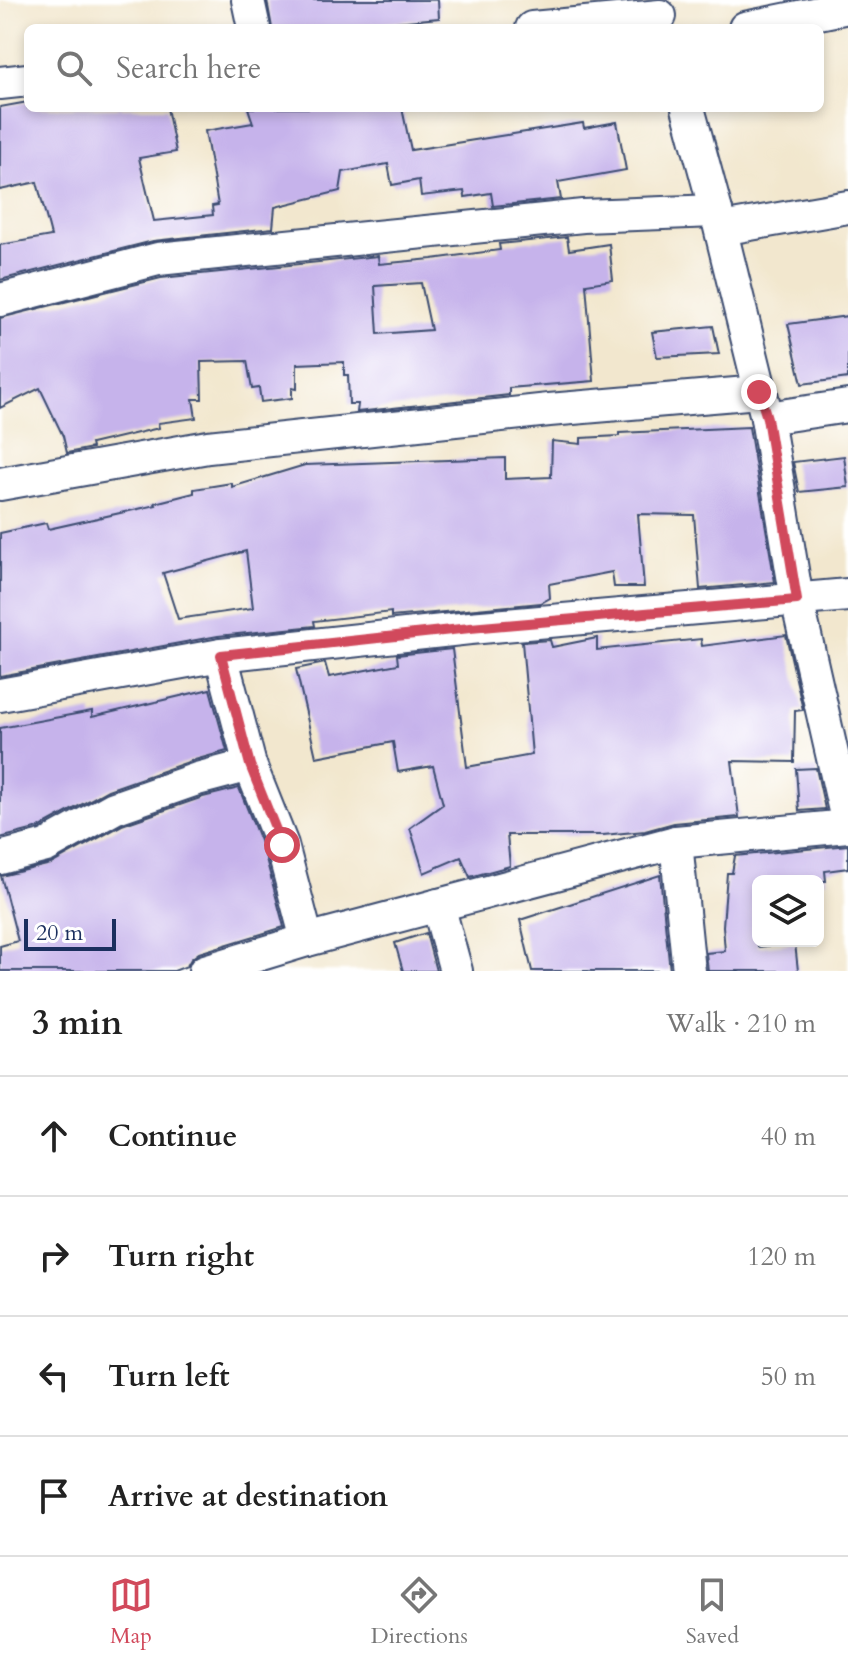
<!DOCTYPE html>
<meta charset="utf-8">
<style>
:root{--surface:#fff;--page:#f6f6f6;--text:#222;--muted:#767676;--line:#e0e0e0;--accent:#d1495b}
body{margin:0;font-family:Cardo,serif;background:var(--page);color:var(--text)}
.controls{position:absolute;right:24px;bottom:24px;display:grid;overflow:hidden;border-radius:12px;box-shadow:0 4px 12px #0003}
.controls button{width:72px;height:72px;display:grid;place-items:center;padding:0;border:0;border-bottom:2px solid var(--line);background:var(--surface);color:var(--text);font:40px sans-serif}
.scale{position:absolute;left:24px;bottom:20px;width:92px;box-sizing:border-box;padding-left:8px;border:4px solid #1b2f5e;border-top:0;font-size:22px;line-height:28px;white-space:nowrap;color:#1b2f5e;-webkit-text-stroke:6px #fff;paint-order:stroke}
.stop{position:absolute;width:24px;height:24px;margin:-18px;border:6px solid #d1495b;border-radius:50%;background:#fff}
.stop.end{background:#d1495b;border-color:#fff;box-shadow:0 2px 8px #0008}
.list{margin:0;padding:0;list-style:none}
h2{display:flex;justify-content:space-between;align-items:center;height:104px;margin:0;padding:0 32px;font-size:34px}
h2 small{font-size:26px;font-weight:400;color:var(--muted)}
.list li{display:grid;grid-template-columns:52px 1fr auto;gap:24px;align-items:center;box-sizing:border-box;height:120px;padding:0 32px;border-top:2px solid var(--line)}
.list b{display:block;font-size:30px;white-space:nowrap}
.list em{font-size:26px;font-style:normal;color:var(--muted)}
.icon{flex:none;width:44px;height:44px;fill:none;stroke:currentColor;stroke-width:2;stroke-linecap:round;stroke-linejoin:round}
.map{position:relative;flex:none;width:848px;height:971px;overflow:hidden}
.search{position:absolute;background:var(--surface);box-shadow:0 4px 12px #0003;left:24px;right:24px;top:24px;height:88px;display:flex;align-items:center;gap:20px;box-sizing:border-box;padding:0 28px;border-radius:12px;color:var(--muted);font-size:30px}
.sheet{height:584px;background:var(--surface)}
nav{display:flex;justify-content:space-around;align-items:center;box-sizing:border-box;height:112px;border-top:2px solid var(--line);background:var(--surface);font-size:22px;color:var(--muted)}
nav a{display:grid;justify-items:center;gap:4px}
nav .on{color:var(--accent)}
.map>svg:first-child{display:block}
</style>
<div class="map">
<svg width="848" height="971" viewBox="0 0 848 971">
<rect width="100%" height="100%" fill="#fff"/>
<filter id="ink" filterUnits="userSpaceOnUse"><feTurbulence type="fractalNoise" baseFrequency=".0125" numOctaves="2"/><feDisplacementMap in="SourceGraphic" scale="16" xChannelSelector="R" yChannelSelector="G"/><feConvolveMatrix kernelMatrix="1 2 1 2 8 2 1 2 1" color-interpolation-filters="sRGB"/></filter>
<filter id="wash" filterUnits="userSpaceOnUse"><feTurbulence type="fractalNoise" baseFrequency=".006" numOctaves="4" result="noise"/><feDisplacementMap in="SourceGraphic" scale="32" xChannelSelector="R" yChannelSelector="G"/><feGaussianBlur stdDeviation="1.8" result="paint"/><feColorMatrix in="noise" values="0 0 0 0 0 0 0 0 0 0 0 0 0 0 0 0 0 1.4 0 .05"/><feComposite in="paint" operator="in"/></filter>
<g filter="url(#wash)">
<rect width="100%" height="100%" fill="#f2e7ce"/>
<g id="blocks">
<g fill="#c6b3eb" fill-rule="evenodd">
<path d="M 267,0 L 438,0 L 439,18 L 330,28 L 272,28 Z"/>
<path d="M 28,102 L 28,108 L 167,108 L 176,152 L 139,158 L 154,221 L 213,215 L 212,206 L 218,205 L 205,131 L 253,123 L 248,108 L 402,108 L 411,150 L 583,123 L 584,128 L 617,122 L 626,170 L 558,182 L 561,199 L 493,206 L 491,193 L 465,197 L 464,191 L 421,196 L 419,180 L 392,185 L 388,164 L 343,172 L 340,191 L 275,207 L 273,228 L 153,241 L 0,280 L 0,245 L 51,236 L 37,182 L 0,190 L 0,107 Z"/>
<path d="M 567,237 L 569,250 L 609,244 L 613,280 L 586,284 L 594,381 L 509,388 L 509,395 L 357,412 L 358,404 L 349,404 L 348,375 L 344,375 L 344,362 L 297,364 L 297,389 L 292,388 L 292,398 L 261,402 L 259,388 L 252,389 L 247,361 L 201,362 L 202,399 L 193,399 L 196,418 L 158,423 L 159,428 L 91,444 L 92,448 L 67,453 L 63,436 L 40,388 L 0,408 L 0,318 L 161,278 L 378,256 L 379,264 L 432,259 L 500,250 L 499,244 ZM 421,283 L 431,330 L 378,334 L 375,286 Z"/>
<path d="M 848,316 L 848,378 L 802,384 L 788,324 Z"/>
<path d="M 713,326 L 719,354 L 657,357 L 652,332 Z"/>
<path d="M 749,427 L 775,582 L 700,589 L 694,515 L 638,514 L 644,587 L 614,587 L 612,572 L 549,584 L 550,598 L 541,603 L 391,617 L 391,612 L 314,621 L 315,626 L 218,636 L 0,676 L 0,533 L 46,523 L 48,529 L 156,505 L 155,503 L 194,493 L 194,489 L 232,483 L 232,487 L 305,465 L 505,458 L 505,479 L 551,477 L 552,441 L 581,444 L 581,438 L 619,436 L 619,433 ZM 246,551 L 253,608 L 178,619 L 163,573 Z"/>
<path d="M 844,456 L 848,487 L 799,492 L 793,462 Z"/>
<path d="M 786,635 L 803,710 L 795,711 L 794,762 L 732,761 L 739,817 L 674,823 L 645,831 L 603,835 L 507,835 L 510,866 L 470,877 L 461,857 L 424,873 L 410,828 L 443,804 L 433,766 L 398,772 L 393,742 L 316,757 L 296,669 L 325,663 L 329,677 L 398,664 L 397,655 L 452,649 L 467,767 L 532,755 L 522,642 L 550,640 L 552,647 L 597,638 L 597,650 L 701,639 L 702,646 Z"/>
<path d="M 210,689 L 227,751 L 191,761 L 108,790 L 39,828 L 0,838 L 0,728 L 92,711 L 92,717 Z"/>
<path d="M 816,768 L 825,809 L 799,811 L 796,769 Z"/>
<path d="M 239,788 L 264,851 L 284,927 L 199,953 L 191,959 L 187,966 L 174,971 L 0,971 L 0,946 L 18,941 L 1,876 L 51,864 L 122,825 L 203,797 Z"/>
<path d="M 848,845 L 848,868 L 825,871 L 826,881 L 758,881 L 758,947 L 795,943 L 798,971 L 708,971 L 706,953 L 725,951 L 723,926 L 727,873 L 732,873 L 735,856 Z"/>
<path d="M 660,875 L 670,971 L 532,971 L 520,920 Z"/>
<path d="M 426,933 L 436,971 L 403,971 L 395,943 Z"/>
</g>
</g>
</g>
<g filter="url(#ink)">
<use href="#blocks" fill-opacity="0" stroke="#3b4b6f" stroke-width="2"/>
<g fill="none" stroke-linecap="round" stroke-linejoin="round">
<defs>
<g id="minor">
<path d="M 248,0 L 254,28"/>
<path d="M 532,28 L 660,16"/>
<path d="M 745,28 L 848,7"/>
<path d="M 0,83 L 28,80"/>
<path d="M 688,108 L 716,211 L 767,418 L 797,600 L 848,824"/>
<path d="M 721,229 L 848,207"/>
<path d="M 0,300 L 158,259 L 583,216 L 716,211"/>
<path d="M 767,418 L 848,406"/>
<path d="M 0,484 L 208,447 L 549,410 L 759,392"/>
<path d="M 221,655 L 250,765 L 282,845 L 307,940"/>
<path d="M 0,695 L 221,655 L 470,628 L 848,595"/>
<path d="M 676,842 L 689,971"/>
<path d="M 0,858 L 46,846 L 114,808 L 197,779 L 250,765"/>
<path d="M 438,905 L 456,971"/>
<path d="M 205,971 L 307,940 L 676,842 L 848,826"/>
</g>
</defs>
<use href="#minor" stroke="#3b4b6f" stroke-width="36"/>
<use href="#minor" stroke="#fff" stroke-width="32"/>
</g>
</g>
<g fill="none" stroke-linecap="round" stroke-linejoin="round" filter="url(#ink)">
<path stroke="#d1495b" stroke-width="10" d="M 282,845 L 250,765 L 221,655 L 470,628 L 797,600 L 767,418 L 759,392"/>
</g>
</svg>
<div class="controls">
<button><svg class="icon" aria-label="layers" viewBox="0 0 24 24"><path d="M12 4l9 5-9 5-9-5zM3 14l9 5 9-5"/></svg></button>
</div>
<div class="scale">20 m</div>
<div class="stop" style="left:282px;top:845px"></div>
<div class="stop end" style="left:759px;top:392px"></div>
<div class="search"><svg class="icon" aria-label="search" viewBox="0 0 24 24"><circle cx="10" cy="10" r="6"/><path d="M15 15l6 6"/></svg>Search here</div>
</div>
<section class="sheet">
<h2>3 min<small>Walk · 210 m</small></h2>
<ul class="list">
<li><svg class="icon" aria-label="ahead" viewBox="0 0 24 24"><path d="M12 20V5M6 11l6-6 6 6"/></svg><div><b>Continue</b></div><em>40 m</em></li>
<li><svg class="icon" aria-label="right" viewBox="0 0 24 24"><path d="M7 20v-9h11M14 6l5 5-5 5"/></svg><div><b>Turn right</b></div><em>120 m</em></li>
<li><svg class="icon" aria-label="left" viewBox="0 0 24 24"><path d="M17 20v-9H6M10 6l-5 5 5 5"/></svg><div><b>Turn left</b></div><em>50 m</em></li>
<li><svg class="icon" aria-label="arrive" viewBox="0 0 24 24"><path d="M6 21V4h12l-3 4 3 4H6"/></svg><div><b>Arrive at destination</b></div></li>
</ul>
</section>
<nav>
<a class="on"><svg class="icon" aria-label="map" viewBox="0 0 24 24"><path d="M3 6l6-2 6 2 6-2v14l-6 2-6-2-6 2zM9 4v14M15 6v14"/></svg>Map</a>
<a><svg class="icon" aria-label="directions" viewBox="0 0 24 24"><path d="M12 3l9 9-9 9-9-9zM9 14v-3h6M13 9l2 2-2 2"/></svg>Directions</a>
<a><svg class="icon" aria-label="saved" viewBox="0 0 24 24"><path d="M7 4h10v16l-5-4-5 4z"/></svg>Saved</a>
</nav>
